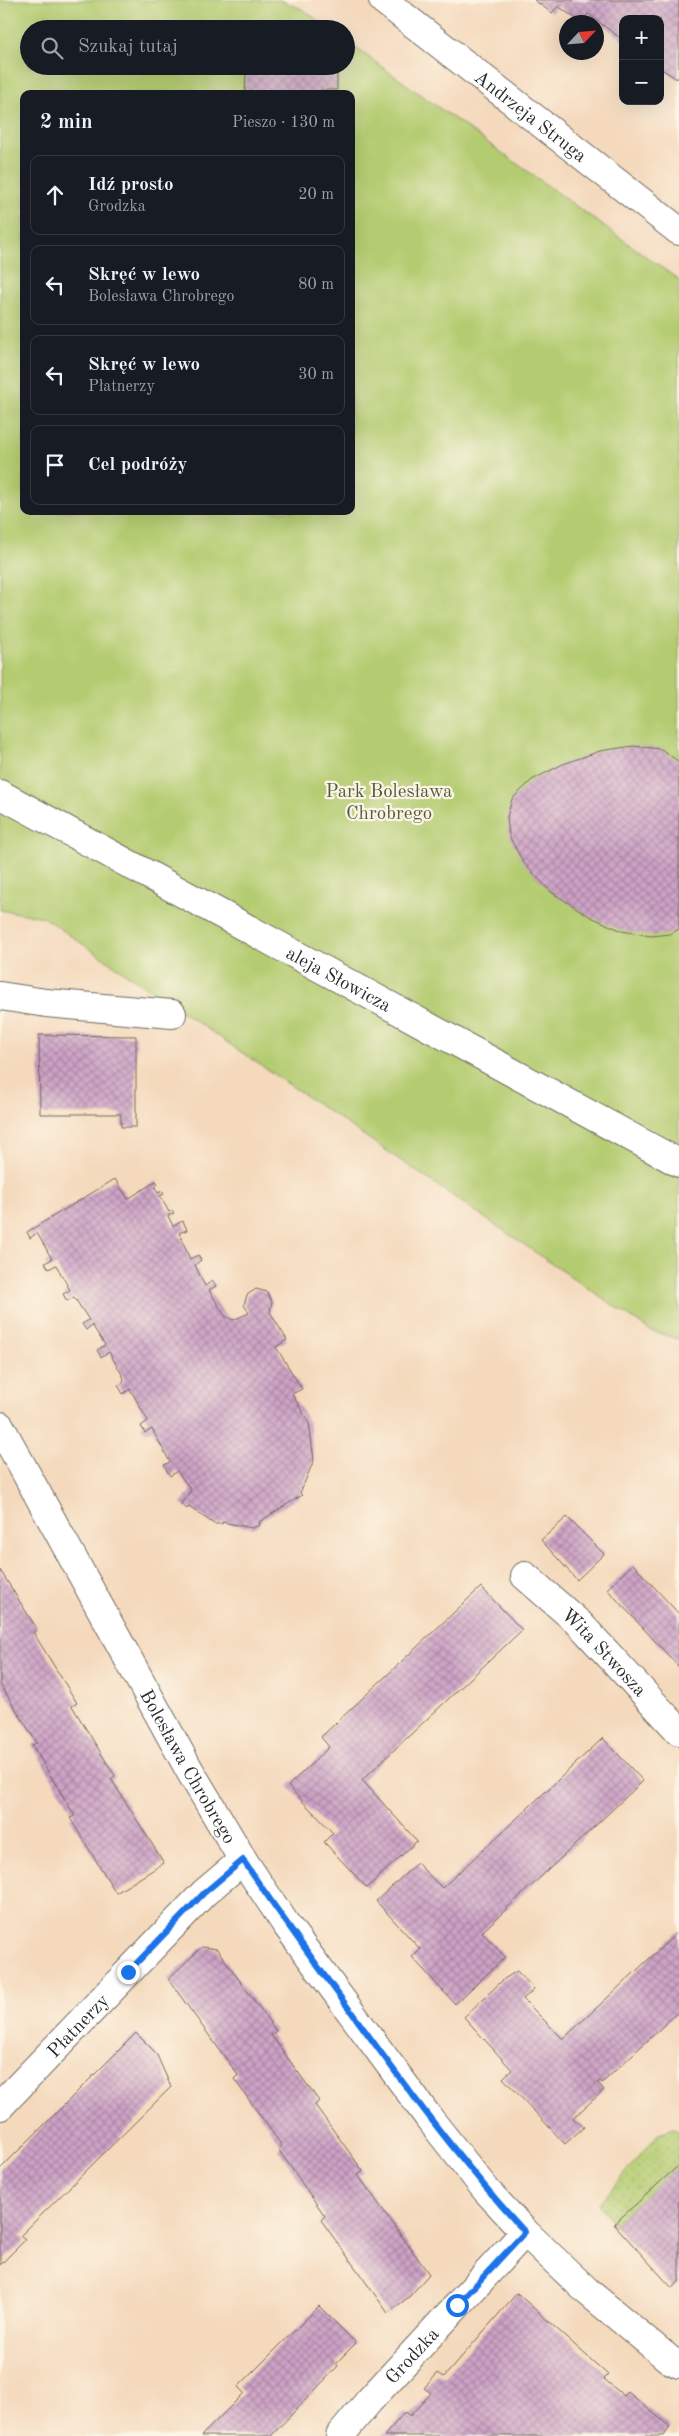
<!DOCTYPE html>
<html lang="pl">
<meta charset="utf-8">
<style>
:root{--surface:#171b24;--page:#242831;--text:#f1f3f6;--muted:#9ea1a6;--line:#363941}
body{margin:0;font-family:"Old Standard TT",serif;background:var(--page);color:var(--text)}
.controls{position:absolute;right:15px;top:15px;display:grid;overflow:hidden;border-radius:10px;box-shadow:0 5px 20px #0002}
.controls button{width:45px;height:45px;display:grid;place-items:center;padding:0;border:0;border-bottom:1px solid var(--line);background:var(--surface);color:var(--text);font:25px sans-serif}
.compass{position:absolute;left:559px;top:15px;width:45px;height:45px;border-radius:50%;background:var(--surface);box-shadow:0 5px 20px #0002;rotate:64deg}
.stop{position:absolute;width:15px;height:15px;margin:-11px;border:4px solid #1a73e8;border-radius:50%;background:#fff}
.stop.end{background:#1a73e8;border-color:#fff;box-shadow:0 1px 5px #0008}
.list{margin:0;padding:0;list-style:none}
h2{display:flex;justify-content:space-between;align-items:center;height:65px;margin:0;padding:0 20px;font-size:21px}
h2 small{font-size:16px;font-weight:400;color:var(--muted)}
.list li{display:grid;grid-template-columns:32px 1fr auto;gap:15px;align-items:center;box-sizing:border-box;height:80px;margin:0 10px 10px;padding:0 10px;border:1px solid var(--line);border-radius:10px}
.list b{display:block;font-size:19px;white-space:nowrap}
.list p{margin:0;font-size:16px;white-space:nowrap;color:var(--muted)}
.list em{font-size:16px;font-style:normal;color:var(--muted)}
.icon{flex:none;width:28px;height:28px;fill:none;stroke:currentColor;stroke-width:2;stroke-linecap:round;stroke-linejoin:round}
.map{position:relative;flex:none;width:679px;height:2436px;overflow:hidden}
.search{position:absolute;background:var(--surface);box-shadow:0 5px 20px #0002;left:20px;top:20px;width:335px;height:55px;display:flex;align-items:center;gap:12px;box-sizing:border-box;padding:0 18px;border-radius:28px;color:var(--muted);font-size:19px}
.panel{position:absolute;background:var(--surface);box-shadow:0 5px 20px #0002;left:20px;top:90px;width:335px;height:425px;border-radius:10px}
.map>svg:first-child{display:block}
</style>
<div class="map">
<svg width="679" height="2436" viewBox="0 0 679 2436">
<defs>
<pattern id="grass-dots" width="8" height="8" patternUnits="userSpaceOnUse" patternTransform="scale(1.25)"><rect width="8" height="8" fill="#b4cc71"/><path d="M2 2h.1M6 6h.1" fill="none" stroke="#9baf62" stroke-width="1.8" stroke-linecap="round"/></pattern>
<pattern id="building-cross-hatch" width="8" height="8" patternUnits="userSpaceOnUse" patternTransform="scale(1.25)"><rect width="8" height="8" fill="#cda2c6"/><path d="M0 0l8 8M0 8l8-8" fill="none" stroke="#a784a1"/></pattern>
</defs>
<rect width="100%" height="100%" fill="#fcf5e5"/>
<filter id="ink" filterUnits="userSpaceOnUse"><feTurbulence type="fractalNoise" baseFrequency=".02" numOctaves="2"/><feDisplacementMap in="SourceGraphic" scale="10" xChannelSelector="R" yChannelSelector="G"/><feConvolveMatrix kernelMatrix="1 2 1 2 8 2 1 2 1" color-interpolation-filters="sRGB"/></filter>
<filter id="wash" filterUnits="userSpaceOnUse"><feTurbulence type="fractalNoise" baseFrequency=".0096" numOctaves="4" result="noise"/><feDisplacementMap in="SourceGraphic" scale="20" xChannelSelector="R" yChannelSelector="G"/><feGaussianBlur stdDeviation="1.12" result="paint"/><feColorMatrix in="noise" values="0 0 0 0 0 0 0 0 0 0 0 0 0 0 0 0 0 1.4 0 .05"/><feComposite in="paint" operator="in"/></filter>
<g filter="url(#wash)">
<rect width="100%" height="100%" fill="#f4d9bc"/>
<path fill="url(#grass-dots)" stroke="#707c4e" d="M 674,2128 L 679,2130 L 679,2165 L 614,2224 L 599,2204 L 659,2133 Z"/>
<path fill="#b4cc71" stroke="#707c4e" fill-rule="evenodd" d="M 0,0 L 280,0 L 302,9 L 330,29 L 29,29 L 29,66 L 346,66 L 346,41 L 679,280 L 679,1339 L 651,1331 L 43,917 L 0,910 ZM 24,94 L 351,94 L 351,511 L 24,511 Z"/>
<g id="blocks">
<g fill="url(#building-cross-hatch)">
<path d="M 534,0 L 679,0 L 679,75 L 677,79 L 660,68 L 660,19 L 623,19 L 623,40 L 588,14 L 583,21 L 581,19 L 579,21 L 558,6 L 552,13 Z"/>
<path d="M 240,66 L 337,66 L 337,90 L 321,90 L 321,94 L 245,94 L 246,71 Z"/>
<path d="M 633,746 L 661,749 L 679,762 L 679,929 L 670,934 L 651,936 L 622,931 L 591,917 L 551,892 L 523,862 L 509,836 L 507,817 L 512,799 L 532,780 L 563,764 L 600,751 Z"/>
<path d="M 39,1035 L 136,1036 L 136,1127 L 121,1127 L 121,1114 L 40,1114 Z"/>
<path d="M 115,1179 L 128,1199 L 156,1181 L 158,1184 L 155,1187 L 158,1193 L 162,1191 L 164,1194 L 160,1196 L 169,1212 L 172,1210 L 174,1213 L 168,1216 L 173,1226 L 183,1221 L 187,1230 L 179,1233 L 190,1259 L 198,1255 L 201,1260 L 195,1265 L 205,1286 L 212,1281 L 216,1286 L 209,1290 L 225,1316 L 233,1320 L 249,1313 L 244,1305 L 247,1295 L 256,1289 L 267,1292 L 272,1302 L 270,1312 L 287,1340 L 276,1347 L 302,1389 L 292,1394 L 309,1423 L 314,1460 L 300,1493 L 302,1495 L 259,1522 L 260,1525 L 252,1528 L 222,1522 L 222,1524 L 214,1524 L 189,1507 L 187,1509 L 181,1504 L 191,1490 L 177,1471 L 170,1476 L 164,1465 L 170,1462 L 152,1429 L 145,1433 L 141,1426 L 148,1421 L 130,1389 L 123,1394 L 118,1385 L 123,1383 L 124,1378 L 109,1352 L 101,1357 L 97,1350 L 105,1345 L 92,1325 L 86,1330 L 82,1324 L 89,1320 L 74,1297 L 67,1301 L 63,1294 L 70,1290 L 56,1265 L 49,1269 L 45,1263 L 52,1259 L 37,1233 L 30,1238 L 27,1232 Z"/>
<path d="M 567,1517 L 604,1554 L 577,1580 L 541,1540 Z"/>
<path d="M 633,1564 L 679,1614 L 679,1667 L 607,1589 Z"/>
<path d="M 0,1570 L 37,1629 L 33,1632 L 77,1703 L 72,1706 L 115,1776 L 111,1779 L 164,1863 L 116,1893 L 70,1818 L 75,1816 L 32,1745 L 37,1743 L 0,1684 Z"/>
<path d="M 481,1587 L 522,1630 L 362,1780 L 417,1841 L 367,1888 L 324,1842 L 333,1833 L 288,1786 L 329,1747 L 321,1737 Z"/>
<path d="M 603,1738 L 643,1781 L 482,1932 L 505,1957 L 455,2004 L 412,1957 L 420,1949 L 376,1901 L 417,1863 L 442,1888 Z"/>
<path d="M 679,1931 L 679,2011 L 602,2083 L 600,2081 L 598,2083 L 604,2090 L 573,2118 L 584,2127 L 565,2144 L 503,2078 L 512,2070 L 464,2017 L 504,1979 L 517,1971 L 534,1989 L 523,1999 L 563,2039 Z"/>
<path d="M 202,1947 L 217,1949 L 276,2031 L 271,2035 L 319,2101 L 315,2105 L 363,2171 L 358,2175 L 429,2274 L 410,2296 L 388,2313 L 321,2220 L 325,2216 L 278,2149 L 282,2146 L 234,2079 L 238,2075 L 168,1979 Z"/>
<path d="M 136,2033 L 156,2053 L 171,2087 L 20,2236 L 25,2240 L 0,2265 L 0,2169 Z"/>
<path d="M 679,2165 L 679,2282 L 672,2288 L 614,2224 Z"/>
<path d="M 517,2293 L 608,2375 L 604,2379 L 624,2396 L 628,2392 L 670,2427 L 664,2436 L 384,2436 L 405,2412 L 410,2416 L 431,2393 L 424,2388 L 438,2373 L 444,2377 Z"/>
<path d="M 319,2306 L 356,2343 L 336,2363 L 338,2366 L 271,2436 L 201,2436 L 244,2393 L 238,2387 Z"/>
</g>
</g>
</g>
<g filter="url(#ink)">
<use href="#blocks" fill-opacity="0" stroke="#71685e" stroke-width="1"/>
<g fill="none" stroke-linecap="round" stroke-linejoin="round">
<defs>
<g id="minor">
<path id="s1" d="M 383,0 L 679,231"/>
<path id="s2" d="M 0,794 L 679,1163"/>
<path d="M 0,996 L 46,1003 L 172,1014"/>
<path id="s3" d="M 0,1426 L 190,1771 L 243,1860 L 285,1923 L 429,2118 L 486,2190 L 525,2232 L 588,2292 L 670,2360 L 679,2364"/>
<path id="s4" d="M 525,1576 L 580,1624 L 679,1731"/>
<path id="s5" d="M 0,2106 L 204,1893 L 243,1860"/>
<path id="s6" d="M 340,2436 L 369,2401 L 525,2232"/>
</g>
</defs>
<use href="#minor" stroke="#71685e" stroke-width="30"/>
<use href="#minor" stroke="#fff" stroke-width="28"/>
</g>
</g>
<g fill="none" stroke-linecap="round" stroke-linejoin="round" filter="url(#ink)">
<path stroke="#1a73e8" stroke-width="6" d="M 128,1972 L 204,1893 L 243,1860 C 283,1920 326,1978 369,2036 C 418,2104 468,2170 525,2232 L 457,2305"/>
</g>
<g text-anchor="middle" stroke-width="4.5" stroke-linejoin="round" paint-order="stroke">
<g font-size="19" fill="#2b2b2b" stroke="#fcf5e5">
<text dy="7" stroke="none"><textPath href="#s1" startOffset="188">Andrzeja Struga</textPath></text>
<text dy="7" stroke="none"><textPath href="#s2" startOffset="386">aleja Słowicza</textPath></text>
<text dy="7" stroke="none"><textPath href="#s4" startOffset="110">Wita Stwosza</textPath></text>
<text dy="7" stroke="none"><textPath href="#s3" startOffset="389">Bolesława Chrobrego</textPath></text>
<text dy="7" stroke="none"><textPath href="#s5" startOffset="112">Płatnerzy</textPath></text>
<text dy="7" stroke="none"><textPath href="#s6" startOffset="108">Grodzka</textPath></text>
</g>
<g font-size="19" fill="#545b40" stroke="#fcf5e5">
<text x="389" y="797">Park Bolesława<tspan x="389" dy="22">Chrobrego</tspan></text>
</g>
</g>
</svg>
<div class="controls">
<button>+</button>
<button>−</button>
</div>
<svg class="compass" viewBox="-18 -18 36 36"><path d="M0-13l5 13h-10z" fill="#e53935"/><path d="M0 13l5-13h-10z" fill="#9ea1a6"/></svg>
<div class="stop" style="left:457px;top:2305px"></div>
<div class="stop end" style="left:128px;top:1972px"></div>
<div class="search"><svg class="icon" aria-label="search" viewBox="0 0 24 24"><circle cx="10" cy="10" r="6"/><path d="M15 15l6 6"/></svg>Szukaj tutaj</div>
<section class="panel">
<h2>2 min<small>Pieszo · 130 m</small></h2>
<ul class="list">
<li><svg class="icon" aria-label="ahead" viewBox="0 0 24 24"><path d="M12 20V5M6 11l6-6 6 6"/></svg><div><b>Idź prosto</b><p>Grodzka</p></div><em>20 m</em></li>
<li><svg class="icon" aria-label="left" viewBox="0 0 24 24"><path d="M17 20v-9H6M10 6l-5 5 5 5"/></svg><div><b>Skręć w lewo</b><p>Bolesława Chrobrego</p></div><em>80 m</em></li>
<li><svg class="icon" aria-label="left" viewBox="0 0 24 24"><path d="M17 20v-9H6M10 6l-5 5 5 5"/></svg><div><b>Skręć w lewo</b><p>Płatnerzy</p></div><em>30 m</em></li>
<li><svg class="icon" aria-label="arrive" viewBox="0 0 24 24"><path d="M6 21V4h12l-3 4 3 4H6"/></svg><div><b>Cel podróży</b></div></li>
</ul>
</section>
</div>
